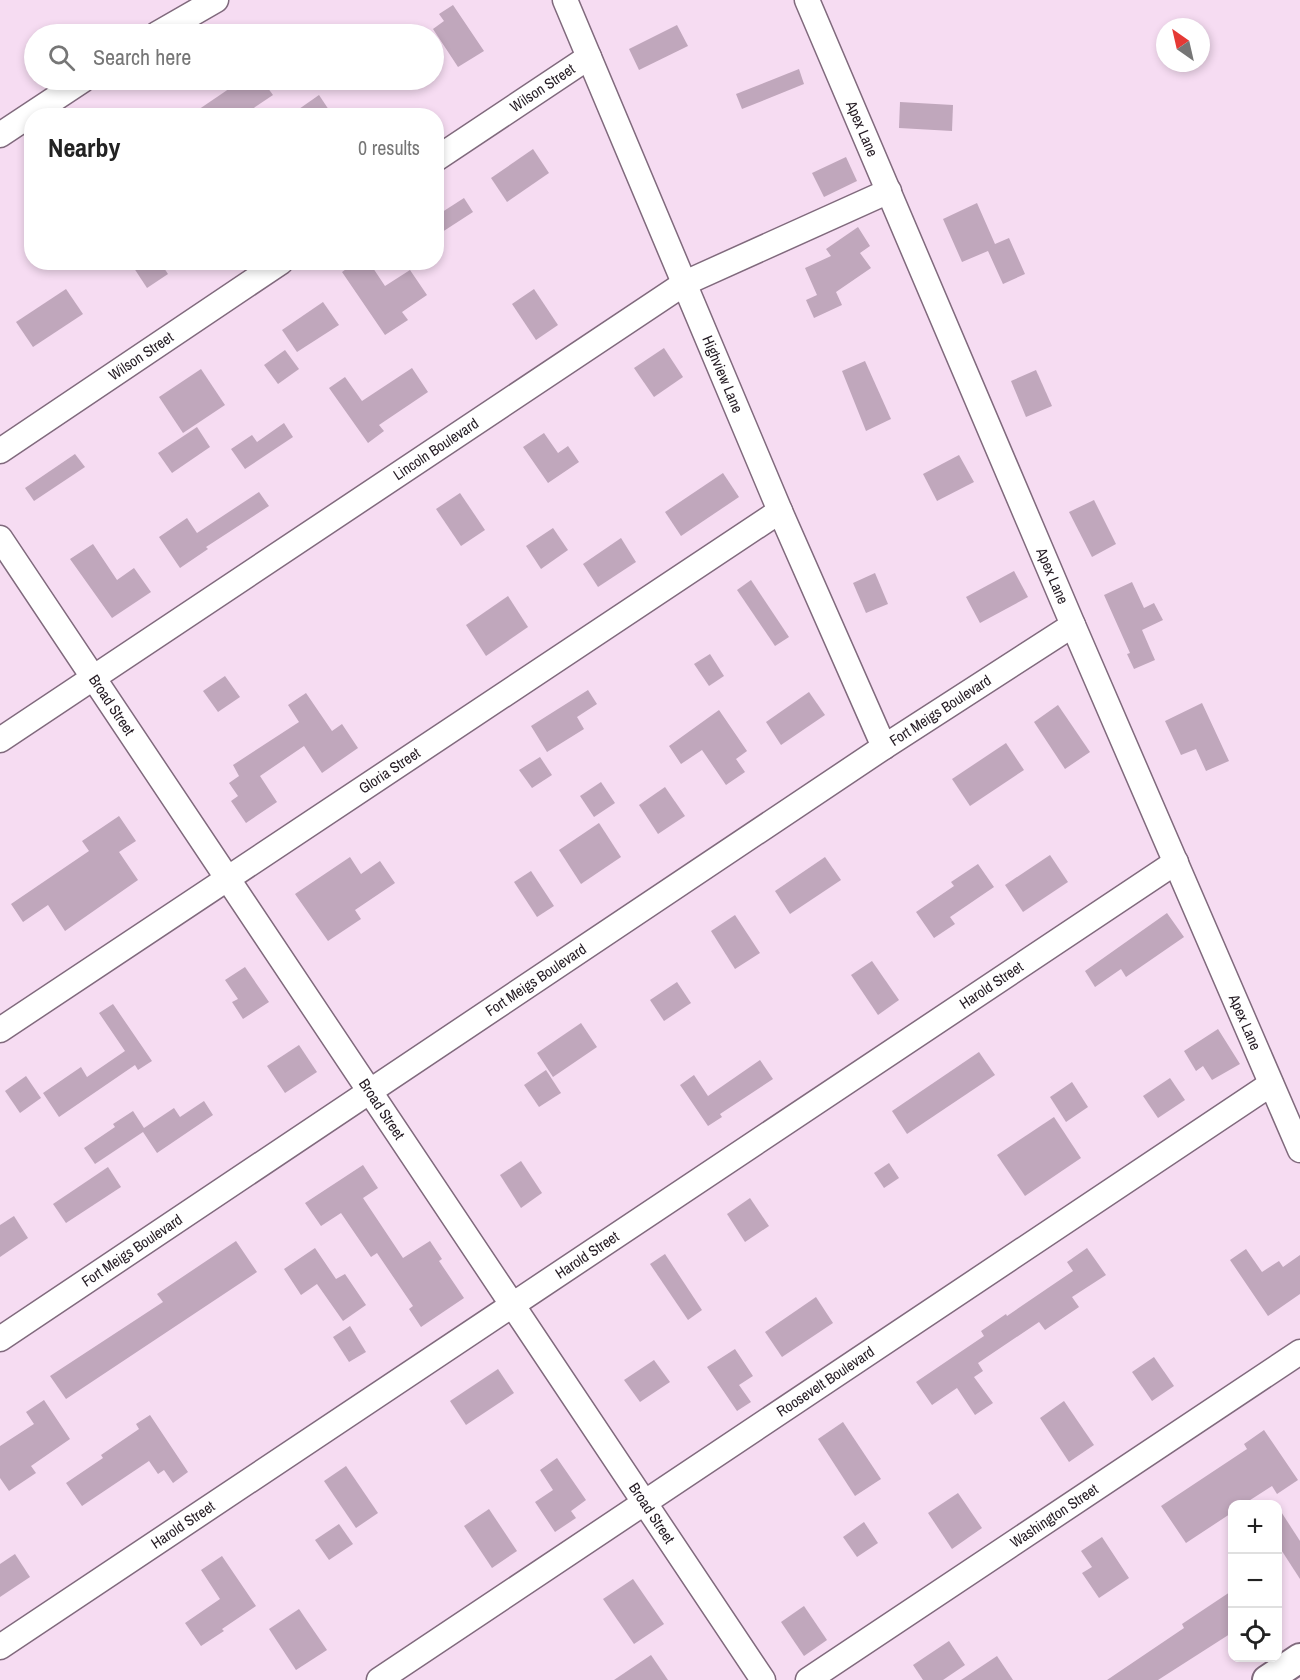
<!DOCTYPE html>
<meta charset="utf-8">
<style>
:root{--surface:#fff;--page:#f6f6f6;--text:#222;--muted:#767676;--line:#e0e0e0}
body{margin:0;font-family:"Archivo Narrow",sans-serif;background:var(--page);color:var(--text)}
.controls{position:absolute;right:18px;bottom:18px;display:grid;overflow:hidden;border-radius:12px;box-shadow:0 3px 9px #0003}
.controls button{width:54px;height:54px;display:grid;place-items:center;padding:0;border:0;border-bottom:2px solid var(--line);background:var(--surface);color:var(--text);font:30px sans-serif}
.compass{position:absolute;left:1156px;top:18px;width:54px;height:54px;border-radius:50%;background:var(--surface);box-shadow:0 3px 9px #0003;rotate:326deg}
.list{margin:0;padding:0;list-style:none}
h2{display:flex;justify-content:space-between;align-items:center;height:78px;margin:0;padding:0 24px;font-size:26px}
h2 small{font-size:20px;font-weight:400;color:var(--muted)}
.icon{flex:none;width:33px;height:33px;fill:none;stroke:currentColor;stroke-width:2;stroke-linecap:round;stroke-linejoin:round}
.map{position:relative;flex:none;width:1300px;height:1680px;overflow:hidden}
.search{position:absolute;background:var(--surface);box-shadow:0 3px 9px #0003;left:24px;top:24px;width:420px;height:66px;display:flex;align-items:center;gap:15px;box-sizing:border-box;padding:0 21px;border-radius:33px;color:var(--muted);font-size:22px}
.panel{position:absolute;background:var(--surface);box-shadow:0 3px 9px #0003;left:24px;top:108px;width:420px;height:162px;border-radius:24px}
.map>svg:first-child{display:block}
</style>
<div class="map">
<svg width="1300" height="1680" viewBox="0 0 1300 1680">
<rect width="100%" height="100%" fill="#f6dcf2"/>
<g fill="#c0a7bc">
<path d="M 453,5 L 484,51 L 458,67 L 433,29 L 444,21 L 439,14 Z"/>
<path d="M 677,25 L 688,46 L 639,70 L 629,49 Z"/>
<path d="M 799,69 L 804,84 L 742,109 L 736,94 Z"/>
<path d="M 242,80 L 262,80 L 273,95 L 242,116 L 189,116 Z"/>
<path d="M 319,95 L 333,116 L 289,116 Z"/>
<path d="M 900,102 L 953,105 L 952,131 L 899,128 Z"/>
<path d="M 533,149 L 549,173 L 507,202 L 491,178 Z"/>
<path d="M 846,157 L 857,181 L 824,197 L 812,173 Z"/>
<path d="M 464,198 L 473,212 L 436,236 L 436,216 Z"/>
<path d="M 977,203 L 995,244 L 1009,238 L 1025,274 L 1003,284 L 988,251 L 962,262 L 943,219 Z"/>
<path d="M 858,227 L 870,246 L 860,253 L 871,268 L 836,292 L 842,305 L 814,318 L 806,300 L 817,295 L 805,268 L 831,256 L 826,249 Z"/>
<path d="M 130,262 L 160,262 L 168,274 L 147,288 Z"/>
<path d="M 356,262 L 369,262 L 385,286 L 410,270 L 427,295 L 402,312 L 408,320 L 385,335 L 342,272 Z"/>
<path d="M 66,289 L 83,314 L 33,347 L 16,322 Z"/>
<path d="M 534,289 L 558,325 L 536,340 L 512,304 Z"/>
<path d="M 323,302 L 339,325 L 297,352 L 282,330 Z"/>
<path d="M 664,348 L 683,377 L 654,397 L 634,368 Z"/>
<path d="M 285,350 L 299,369 L 278,384 L 264,365 Z"/>
<path d="M 865,361 L 891,419 L 866,431 L 842,371 Z"/>
<path d="M 412,368 L 428,392 L 379,425 L 384,431 L 368,443 L 329,388 L 345,377 L 362,401 Z"/>
<path d="M 201,369 L 225,405 L 183,433 L 159,397 Z"/>
<path d="M 1036,370 L 1052,406 L 1026,417 L 1011,381 Z"/>
<path d="M 284,423 L 293,437 L 245,469 L 231,449 L 252,435 L 257,442 Z"/>
<path d="M 197,427 L 210,447 L 172,473 L 158,453 Z"/>
<path d="M 544,433 L 558,453 L 568,446 L 579,462 L 548,483 L 523,447 Z"/>
<path d="M 75,454 L 85,467 L 34,501 L 25,488 Z"/>
<path d="M 959,455 L 974,482 L 937,501 L 923,474 Z"/>
<path d="M 723,473 L 739,497 L 681,536 L 665,512 Z"/>
<path d="M 259,492 L 269,506 L 206,547 L 208,549 L 180,568 L 159,537 L 187,518 L 197,533 Z"/>
<path d="M 460,493 L 485,530 L 461,546 L 436,509 Z"/>
<path d="M 1094,500 L 1116,544 L 1092,557 L 1069,512 Z"/>
<path d="M 553,528 L 568,550 L 541,569 L 526,546 Z"/>
<path d="M 621,538 L 636,562 L 598,587 L 583,564 Z"/>
<path d="M 93,544 L 117,580 L 134,568 L 151,592 L 112,618 L 70,559 Z"/>
<path d="M 1014,571 L 1028,597 L 980,623 L 966,597 Z"/>
<path d="M 875,573 L 888,604 L 866,613 L 853,583 Z"/>
<path d="M 751,580 L 789,637 L 775,646 L 737,590 Z"/>
<path d="M 1132,582 L 1144,608 L 1154,603 L 1163,620 L 1142,630 L 1155,660 L 1134,669 L 1127,654 L 1130,653 L 1104,595 Z"/>
<path d="M 508,596 L 528,627 L 486,656 L 466,625 Z"/>
<path d="M 710,654 L 724,676 L 709,686 L 694,664 Z"/>
<path d="M 225,676 L 240,697 L 218,712 L 203,691 Z"/>
<path d="M 588,690 L 597,704 L 577,717 L 584,729 L 547,752 L 531,726 Z"/>
<path d="M 809,692 L 825,715 L 781,745 L 766,722 Z"/>
<path d="M 306,693 L 332,731 L 342,724 L 358,748 L 322,773 L 304,746 L 260,776 L 277,802 L 246,823 L 231,801 L 238,796 L 229,783 L 239,776 L 233,765 L 299,722 L 288,705 Z"/>
<path d="M 1202,703 L 1229,761 L 1206,771 L 1196,749 L 1181,755 L 1165,721 Z"/>
<path d="M 1058,705 L 1090,752 L 1065,769 L 1034,722 Z"/>
<path d="M 719,710 L 747,751 L 736,759 L 745,772 L 726,785 L 702,750 L 681,764 L 669,746 Z"/>
<path d="M 1006,743 L 1024,770 L 970,806 L 952,779 Z"/>
<path d="M 540,757 L 552,775 L 532,788 L 519,770 Z"/>
<path d="M 601,782 L 615,803 L 594,817 L 580,796 Z"/>
<path d="M 665,787 L 685,816 L 658,834 L 639,805 Z"/>
<path d="M 119,816 L 136,841 L 119,852 L 138,880 L 65,931 L 48,905 L 23,922 L 11,904 L 89,851 L 82,841 Z"/>
<path d="M 599,823 L 621,857 L 581,884 L 559,850 Z"/>
<path d="M 1050,855 L 1068,882 L 1023,912 L 1005,885 Z"/>
<path d="M 350,857 L 361,874 L 380,861 L 395,883 L 355,910 L 361,919 L 328,941 L 295,894 Z"/>
<path d="M 825,857 L 841,880 L 790,914 L 775,891 Z"/>
<path d="M 978,864 L 994,887 L 950,917 L 955,924 L 934,938 L 916,912 L 954,886 L 951,882 Z"/>
<path d="M 531,871 L 554,906 L 537,917 L 514,882 Z"/>
<path d="M 1167,913 L 1184,937 L 1126,977 L 1121,969 L 1095,987 L 1085,971 Z"/>
<path d="M 735,915 L 760,953 L 735,969 L 711,931 Z"/>
<path d="M 872,961 L 899,1000 L 878,1015 L 851,975 Z"/>
<path d="M 245,967 L 269,1002 L 243,1019 L 232,1002 L 238,999 L 225,980 Z"/>
<path d="M 677,982 L 691,1003 L 664,1021 L 650,1000 Z"/>
<path d="M 113,1004 L 152,1061 L 138,1070 L 135,1065 L 59,1117 L 43,1093 L 81,1067 L 87,1077 L 125,1051 L 99,1013 Z"/>
<path d="M 581,1023 L 597,1047 L 553,1077 L 537,1053 Z"/>
<path d="M 1218,1029 L 1240,1064 L 1212,1080 L 1203,1066 L 1196,1071 L 1184,1051 Z"/>
<path d="M 299,1045 L 317,1072 L 285,1093 L 267,1066 Z"/>
<path d="M 979,1052 L 995,1075 L 907,1134 L 892,1111 Z"/>
<path d="M 760,1060 L 773,1079 L 720,1114 L 722,1117 L 708,1126 L 680,1085 L 694,1075 L 708,1096 Z"/>
<path d="M 546,1070 L 561,1093 L 539,1107 L 524,1085 Z"/>
<path d="M 26,1076 L 41,1098 L 20,1113 L 5,1091 Z"/>
<path d="M 1170,1078 L 1185,1100 L 1158,1118 L 1143,1096 Z"/>
<path d="M 1072,1082 L 1088,1107 L 1066,1122 L 1050,1097 Z"/>
<path d="M 204,1101 L 213,1115 L 157,1153 L 143,1132 L 95,1164 L 84,1148 L 115,1127 L 113,1124 L 133,1111 L 144,1128 L 174,1108 L 180,1117 Z"/>
<path d="M 1054,1117 L 1081,1158 L 1025,1196 L 997,1155 Z"/>
<path d="M 521,1161 L 542,1193 L 521,1208 L 500,1175 Z"/>
<path d="M 889,1163 L 899,1178 L 884,1188 L 874,1173 Z"/>
<path d="M 363,1165 L 378,1188 L 363,1198 L 403,1258 L 430,1241 L 442,1259 L 439,1261 L 464,1298 L 421,1327 L 409,1309 L 413,1306 L 377,1253 L 371,1257 L 341,1213 L 321,1226 L 305,1203 Z"/>
<path d="M 108,1167 L 121,1187 L 66,1223 L 53,1204 Z"/>
<path d="M 750,1198 L 769,1226 L 745,1242 L 727,1214 Z"/>
<path d="M 14,1216 L 28,1238 L 0,1257 L 0,1225 Z"/>
<path d="M 236,1241 L 257,1272 L 66,1399 L 50,1376 L 163,1302 L 157,1294 Z"/>
<path d="M 315,1248 L 336,1279 L 345,1274 L 366,1305 L 343,1321 L 317,1284 L 301,1295 L 284,1269 Z"/>
<path d="M 1087,1248 L 1106,1275 L 1072,1297 L 1079,1307 L 1045,1330 L 1039,1322 L 978,1363 L 983,1371 L 974,1377 L 993,1403 L 975,1415 L 957,1388 L 932,1405 L 916,1382 L 984,1336 L 981,1331 L 1006,1314 L 1007,1316 L 1073,1271 L 1067,1262 Z"/>
<path d="M 1246,1249 L 1262,1272 L 1279,1261 L 1283,1267 L 1300,1255 L 1300,1294 L 1268,1316 L 1230,1260 Z"/>
<path d="M 665,1254 L 702,1310 L 688,1320 L 650,1264 Z"/>
<path d="M 816,1297 L 833,1323 L 782,1357 L 765,1332 Z"/>
<path d="M 350,1326 L 366,1352 L 349,1362 L 333,1337 Z"/>
<path d="M 735,1349 L 753,1376 L 739,1385 L 751,1402 L 737,1411 L 707,1367 Z"/>
<path d="M 1154,1357 L 1174,1386 L 1152,1401 L 1132,1372 Z"/>
<path d="M 654,1360 L 670,1382 L 640,1402 L 624,1380 Z"/>
<path d="M 498,1369 L 514,1393 L 466,1425 L 450,1401 Z"/>
<path d="M 44,1400 L 70,1439 L 31,1466 L 36,1473 L 9,1491 L 0,1478 L 0,1446 L 34,1424 L 26,1412 Z"/>
<path d="M 1064,1401 L 1094,1445 L 1069,1462 L 1040,1418 Z"/>
<path d="M 150,1415 L 188,1472 L 173,1483 L 164,1470 L 158,1474 L 149,1461 L 82,1506 L 66,1483 L 103,1458 L 101,1455 L 139,1429 L 136,1424 Z"/>
<path d="M 843,1422 L 881,1479 L 855,1496 L 818,1439 Z"/>
<path d="M 1264,1430 L 1298,1480 L 1277,1494 L 1272,1486 L 1244,1504 L 1233,1504 L 1233,1512 L 1186,1543 L 1161,1506 L 1247,1449 L 1244,1444 Z"/>
<path d="M 557,1458 L 586,1500 L 571,1511 L 576,1518 L 555,1532 L 535,1502 L 553,1490 L 540,1470 Z"/>
<path d="M 346,1466 L 378,1513 L 356,1528 L 324,1481 Z"/>
<path d="M 958,1493 L 982,1528 L 952,1549 L 928,1513 Z"/>
<path d="M 1278,1507 L 1300,1541 L 1300,1579 L 1278,1545 Z"/>
<path d="M 489,1509 L 517,1551 L 492,1568 L 464,1526 Z"/>
<path d="M 864,1522 L 878,1543 L 857,1557 L 843,1537 Z"/>
<path d="M 339,1524 L 353,1544 L 329,1560 L 315,1540 Z"/>
<path d="M 1102,1537 L 1129,1578 L 1099,1598 L 1082,1573 L 1092,1567 L 1081,1551 Z"/>
<path d="M 15,1554 L 30,1577 L 0,1597 L 0,1564 Z"/>
<path d="M 222,1556 L 256,1606 L 222,1629 L 224,1631 L 201,1646 L 185,1623 L 220,1599 L 201,1570 Z"/>
<path d="M 633,1579 L 664,1624 L 634,1644 L 603,1599 Z"/>
<path d="M 1233,1590 L 1233,1632 L 1158,1680 L 1107,1680 L 1184,1628 L 1182,1624 Z"/>
<path d="M 804,1606 L 827,1640 L 804,1656 L 781,1622 Z"/>
<path d="M 299,1609 L 327,1650 L 296,1670 L 269,1629 Z"/>
<path d="M 949,1641 L 965,1665 L 943,1680 L 923,1680 L 913,1665 Z"/>
<path d="M 651,1655 L 668,1680 L 614,1680 Z"/>
<path d="M 997,1656 L 1013,1680 L 961,1680 Z"/>
</g>
<g fill="none" stroke-linecap="round" stroke-linejoin="round">
<defs>
<g id="minor">
<path id="s1" d="M 565,0 L 780,511 L 884,747"/>
<path id="s2" d="M 807,0 L 1073,625 L 1300,1150"/>
<path d="M 157,34 L 216,0"/>
<path d="M 0,135 L 83,80"/>
<path id="s3" d="M 436,159 L 589,57"/>
<path id="s4" d="M 0,451 L 281,262"/>
<path id="s5" d="M 0,538 L 763,1680"/>
<path id="s6" d="M 0,740 L 685,283 L 889,191"/>
<path id="s7" d="M 0,1030 L 780,511"/>
<path id="s8" d="M 0,1339 L 884,747 L 1073,625"/>
<path id="s9" d="M 0,1647 L 1176,862"/>
<path id="s10" d="M 379,1680 L 1271,1084"/>
<path id="s11" d="M 808,1680 L 1300,1352"/>
</g>
<path id="tertiary" d="M 1267,1680 L 1300,1658"/>
</defs>
<use href="#minor" stroke="#806a7d" stroke-width="27"/>
<use href="#tertiary" stroke="#806a7d" stroke-width="32"/>
<use href="#minor" stroke="#fff" stroke-width="24"/>
<use href="#tertiary" stroke="#fff" stroke-width="28"/>
</g>
<g text-anchor="middle" stroke-width="6" stroke-linejoin="round" paint-order="stroke">
<g font-size="15" fill="#241b23" stroke="#fcedfa">
<text dy="5" stroke="none"><textPath href="#s3" startOffset="128">Wilson Street</textPath></text>
<text dy="5" stroke="none"><textPath href="#s2" startOffset="140">Apex Lane</textPath></text>
<text dy="5" stroke="none"><textPath href="#s4" startOffset="170">Wilson Street</textPath></text>
<text dy="5" stroke="none"><textPath href="#s1" startOffset="406">Highview Lane</textPath></text>
<text dy="5" stroke="none"><textPath href="#s6" startOffset="524">Lincoln Boulevard</textPath></text>
<text dy="5" stroke="none"><textPath href="#s2" startOffset="626">Apex Lane</textPath></text>
<text dy="5" stroke="none"><textPath href="#s5" startOffset="201">Broad Street</textPath></text>
<text dy="5" stroke="none"><textPath href="#s8" startOffset="1131">Fort Meigs Boulevard</textPath></text>
<text dy="5" stroke="none"><textPath href="#s7" startOffset="468">Gloria Street</textPath></text>
<text dy="5" stroke="none"><textPath href="#s8" startOffset="645">Fort Meigs Boulevard</textPath></text>
<text dy="5" stroke="none"><textPath href="#s9" startOffset="1192">Harold Street</textPath></text>
<text dy="5" stroke="none"><textPath href="#s2" startOffset="1112">Apex Lane</textPath></text>
<text dy="5" stroke="none"><textPath href="#s5" startOffset="687">Broad Street</textPath></text>
<text dy="5" stroke="none"><textPath href="#s8" startOffset="159">Fort Meigs Boulevard</textPath></text>
<text dy="5" stroke="none"><textPath href="#s9" startOffset="706">Harold Street</textPath></text>
<text dy="5" stroke="none"><textPath href="#s10" startOffset="537">Roosevelt Boulevard</textPath></text>
<text dy="5" stroke="none"><textPath href="#s5" startOffset="1173">Broad Street</textPath></text>
<text dy="5" stroke="none"><textPath href="#s11" startOffset="296">Washington Street</textPath></text>
<text dy="5" stroke="none"><textPath href="#s9" startOffset="220">Harold Street</textPath></text>
</g>
</g>
</svg>
<div class="controls">
<button>+</button>
<button>−</button>
<button><svg class="icon" aria-label="locate" viewBox="0 0 24 24"><circle cx="12" cy="12" r="6"/><path d="M12 2v4M12 18v4M2 12h4M18 12h4"/></svg></button>
</div>
<svg class="compass" viewBox="-18 -18 36 36"><path d="M0-13l5 13h-10z" fill="#e53935"/><path d="M0 13l5-13h-10z" fill="#767676"/></svg>
<div class="search"><svg class="icon" aria-label="search" viewBox="0 0 24 24"><circle cx="10" cy="10" r="6"/><path d="M15 15l6 6"/></svg>Search here</div>
<section class="panel">
<h2>Nearby<small>0 results</small></h2>
<ul class="list">
</ul>
</section>
</div>
